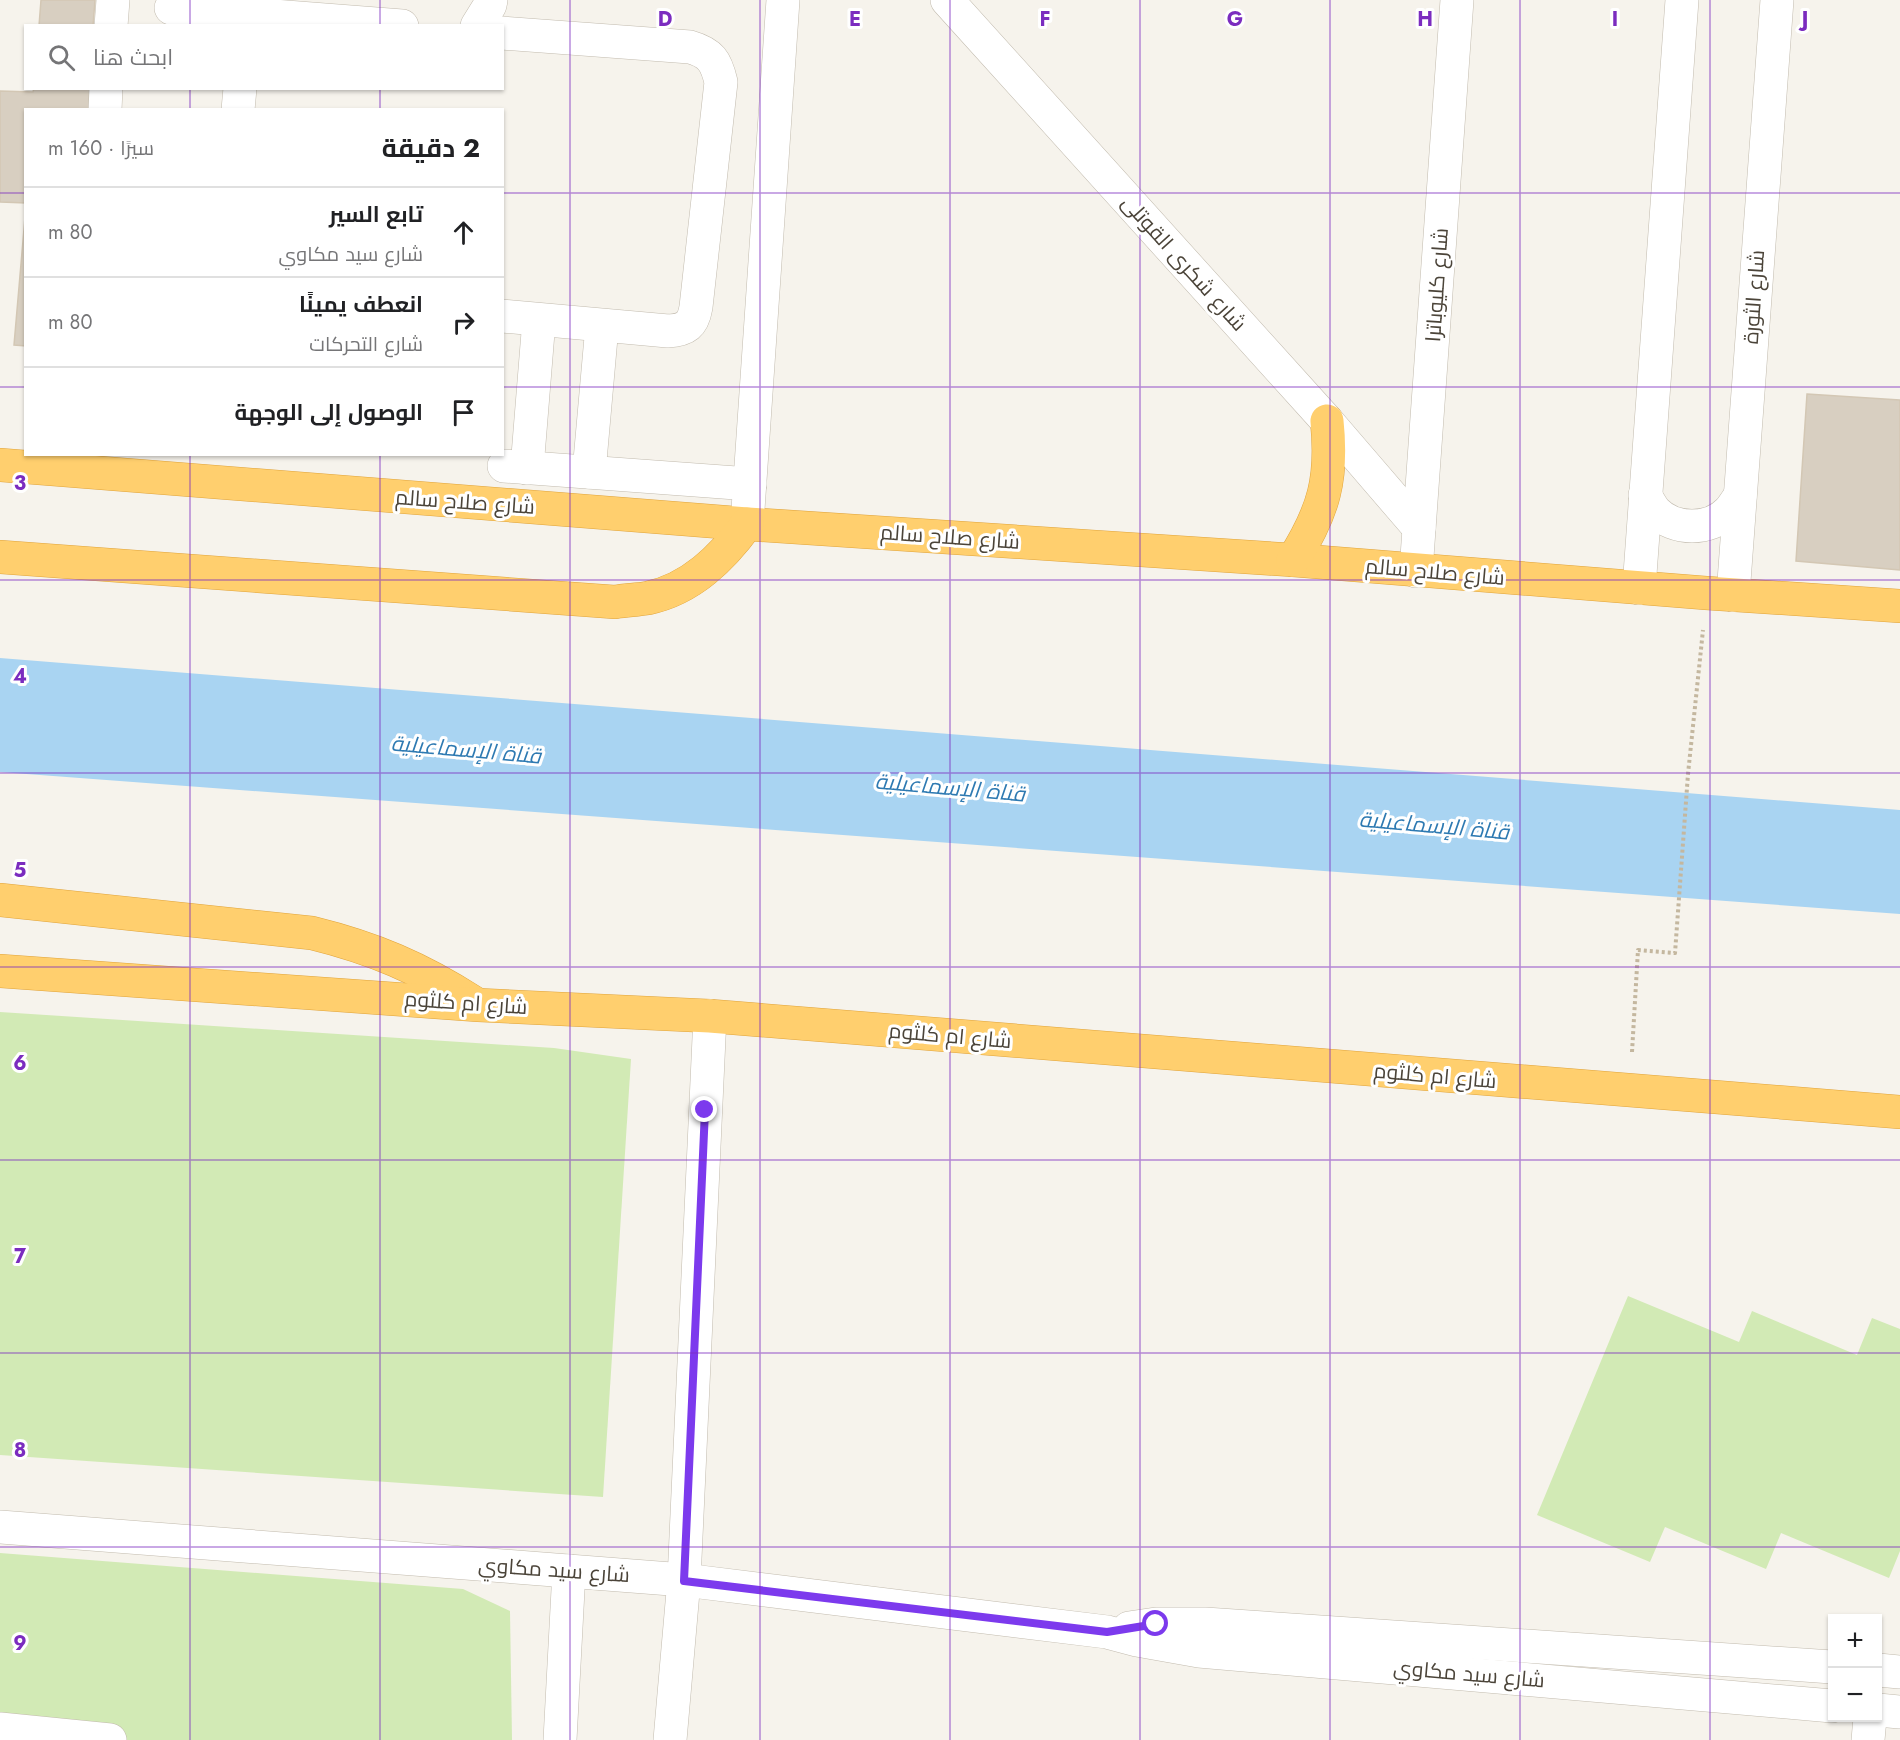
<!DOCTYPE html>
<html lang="ar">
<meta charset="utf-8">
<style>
:root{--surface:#fff;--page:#f6f6f6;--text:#202124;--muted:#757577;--line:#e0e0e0}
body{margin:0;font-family:Jost,Cairo,sans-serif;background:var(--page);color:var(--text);direction:rtl}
.controls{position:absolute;right:18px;bottom:18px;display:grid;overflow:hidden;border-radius:0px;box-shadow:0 2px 4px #0004}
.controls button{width:54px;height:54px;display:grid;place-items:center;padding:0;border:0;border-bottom:2px solid var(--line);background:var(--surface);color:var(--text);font:30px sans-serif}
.stop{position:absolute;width:18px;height:18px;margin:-14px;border:4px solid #7c3aed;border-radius:50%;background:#fff}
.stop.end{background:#7c3aed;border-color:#fff;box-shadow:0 2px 6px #0008}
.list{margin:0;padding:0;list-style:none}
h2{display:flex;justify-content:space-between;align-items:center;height:78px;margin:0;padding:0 24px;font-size:26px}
h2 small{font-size:20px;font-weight:400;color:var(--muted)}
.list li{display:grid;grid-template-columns:39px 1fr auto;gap:18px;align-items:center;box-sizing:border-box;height:90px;padding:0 24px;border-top:2px solid var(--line)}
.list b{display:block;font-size:22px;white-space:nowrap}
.list p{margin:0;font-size:20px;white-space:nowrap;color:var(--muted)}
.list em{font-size:20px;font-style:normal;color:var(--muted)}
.icon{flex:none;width:33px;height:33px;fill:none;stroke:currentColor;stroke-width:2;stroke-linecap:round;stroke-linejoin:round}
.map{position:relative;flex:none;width:1900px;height:1740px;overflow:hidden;direction:ltr}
.search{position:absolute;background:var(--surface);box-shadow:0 2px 4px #0004;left:24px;top:24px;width:480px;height:66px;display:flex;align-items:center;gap:15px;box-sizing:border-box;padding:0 21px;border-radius:0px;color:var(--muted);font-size:22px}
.panel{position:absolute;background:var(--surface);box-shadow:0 2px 4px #0004;left:24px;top:108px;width:480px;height:348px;border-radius:0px;direction:rtl}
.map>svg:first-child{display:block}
</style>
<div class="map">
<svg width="1900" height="1740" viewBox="0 0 1900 1740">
<rect width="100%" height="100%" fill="#f6f3ec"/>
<g fill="#d2eab5">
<path d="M 0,1012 L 554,1048 L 631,1059 L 603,1497 L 0,1455 Z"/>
<path d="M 1628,1296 L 1739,1342 L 1752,1311 L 1857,1355 L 1872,1318 L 1900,1329 L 1900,1551 L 1889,1578 L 1781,1533 L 1766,1569 L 1665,1527 L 1650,1562 L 1537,1515 Z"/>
<path d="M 0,1553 L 463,1589 L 510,1611 L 512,1740 L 0,1740 Z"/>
</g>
<path fill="#a9d4f2" d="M 0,658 L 1900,810 L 1900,914 L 0,772 Z"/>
<g fill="#d8cfc1" stroke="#d3c7b4" stroke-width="1.5">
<path d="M 41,0 L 95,0 L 93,26 L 39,26 Z"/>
<path d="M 34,88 L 90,88 L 89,110 L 26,110 L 26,203 L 0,202 L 0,91 L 33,92 Z"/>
<path d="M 26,206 L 26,346 L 14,345 Z"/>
<path d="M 1807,394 L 1900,400 L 1900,570 L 1796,561 Z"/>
</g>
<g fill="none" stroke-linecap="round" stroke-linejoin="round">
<defs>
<g id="minor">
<path d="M 947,0 L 1327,421 L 1419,528"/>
<path d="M 171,8 L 402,26"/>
<path d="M 111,26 L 113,0"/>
<path d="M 477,26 L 490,5 L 491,0"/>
<path d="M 502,33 L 690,47 C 711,53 716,61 721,82 L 696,307 C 693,325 686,330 668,331 L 502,316"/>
<path d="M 105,110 L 106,88"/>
<path d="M 238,110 L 240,88"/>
<path d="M 504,466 L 750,484"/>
<path d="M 527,468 L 539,320"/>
<path d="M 589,472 L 602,326"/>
<path d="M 1645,495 C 1648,500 1651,506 1655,511 C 1674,531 1710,531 1729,511 C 1733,507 1736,501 1740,496"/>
<path d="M 747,524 L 783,0"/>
<path d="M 1416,571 L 1457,0"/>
<path d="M 1639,588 L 1682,0"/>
<path d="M 1733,595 L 1777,0"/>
<path d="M 0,1527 L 684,1580 L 1107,1632 L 1137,1640 L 1199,1651 L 1832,1706"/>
<path d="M 1129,1628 L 1156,1624 L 1205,1624 L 1832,1667"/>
<path d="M 1878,1670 L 1900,1672"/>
<path d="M 1878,1710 L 1900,1712"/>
<path d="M 0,1729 L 110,1740"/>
<path d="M 560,1740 L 569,1571"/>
<path d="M 670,1740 L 684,1580 L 710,1016"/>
<path d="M 1868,1740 L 1870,1718"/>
</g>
<g id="highway">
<path d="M 0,465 L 747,524 L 1293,560 L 1706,593 L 1900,606"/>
<path d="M 0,557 L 615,602 C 626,600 637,600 648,598 C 691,589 722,558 747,524"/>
<path d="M 1293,560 C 1324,511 1333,478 1327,421"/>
<path d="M 0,900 L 312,933 C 373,948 420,968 473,1002"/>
<path d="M 0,971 L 478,1005 L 710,1016 L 1900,1112"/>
</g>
</defs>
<use href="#minor" stroke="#c2bbae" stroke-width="34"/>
<use href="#highway" stroke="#e0a43c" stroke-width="34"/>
<path stroke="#c4b79f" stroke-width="4" stroke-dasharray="3 3" stroke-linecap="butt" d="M 1632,1052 L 1638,950 L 1675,953 L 1688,774 L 1703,630"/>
<use href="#minor" stroke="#fff" stroke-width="33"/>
<use href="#highway" stroke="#ffcf6e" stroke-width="33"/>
</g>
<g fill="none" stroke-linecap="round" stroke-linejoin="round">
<path stroke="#7c3aed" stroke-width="8" d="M 705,1110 L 684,1581 L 1107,1632 L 1156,1624"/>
</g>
<path fill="none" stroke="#7b2cbf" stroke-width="1.5" stroke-opacity="0.55" d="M 190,0 L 190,26M 380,0 L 380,26M 570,0 L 570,1740M 760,0 L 760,1740M 950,0 L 950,1740M 1140,0 L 1140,1740M 1330,0 L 1330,1740M 1520,0 L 1520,1740M 1710,0 L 1710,1740M 190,88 L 190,110M 380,88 L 380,110M 0,193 L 26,193M 502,193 L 1900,193M 0,387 L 26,387M 502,387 L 1900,387M 190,454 L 190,1740M 380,454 L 380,1740M 0,580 L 1900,580M 0,773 L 1900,773M 0,967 L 1900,967M 0,1160 L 1900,1160M 0,1353 L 1900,1353M 0,1547 L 1900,1547"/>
<g text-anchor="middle" stroke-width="6" stroke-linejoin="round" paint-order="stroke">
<g font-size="21" fill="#4b4439" stroke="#fff">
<text transform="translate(1184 263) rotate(48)" y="7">شارع شكرى القوتلى</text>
<text transform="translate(1437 285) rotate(-86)" y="7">شارع كليوباترا</text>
<text transform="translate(1754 297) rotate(-86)" y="7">شارع الثورة</text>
<text transform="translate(465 502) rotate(4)" y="7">شارع صلاح سالم</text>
<text transform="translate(950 537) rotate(4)" y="7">شارع صلاح سالم</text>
<text transform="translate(1435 572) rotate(5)" y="7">شارع صلاح سالم</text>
<text transform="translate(466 1003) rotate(4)" y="7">شارع ام كلثوم</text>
<text transform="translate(950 1036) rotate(5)" y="7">شارع ام كلثوم</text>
<text transform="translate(1435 1076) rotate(5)" y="7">شارع ام كلثوم</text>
<text transform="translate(554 1570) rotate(4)" y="7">شارع سيد مكاوي</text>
<text transform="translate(1469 1674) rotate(5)" y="7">شارع سيد مكاوي</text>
</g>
<g font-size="22" font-style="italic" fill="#2e7ab2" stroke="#fff">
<text transform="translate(466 749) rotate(5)" y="8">قناة الإسماعيلية</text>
<text transform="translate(950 787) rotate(5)" y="8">قناة الإسماعيلية</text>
<text transform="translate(1434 825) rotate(5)" y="8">قناة الإسماعيلية</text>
</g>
</g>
<g font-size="20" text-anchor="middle" font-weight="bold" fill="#7b2cbf" stroke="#fff" stroke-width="6" stroke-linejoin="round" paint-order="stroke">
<text x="665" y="26">D</text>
<text x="855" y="26">E</text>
<text x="1045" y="26">F</text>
<text x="1235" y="26">G</text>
<text x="1425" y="26">H</text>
<text x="1615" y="26">I</text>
<text x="1805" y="26">J</text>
<text x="20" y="490">3</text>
<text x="20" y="683">4</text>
<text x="20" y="877">5</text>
<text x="20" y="1070">6</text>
<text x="20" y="1263">7</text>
<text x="20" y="1457">8</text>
<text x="20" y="1650">9</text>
</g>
</svg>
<div class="controls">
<button>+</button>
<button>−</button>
</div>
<div class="stop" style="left:1156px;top:1624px"></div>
<div class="stop end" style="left:705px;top:1110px"></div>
<div class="search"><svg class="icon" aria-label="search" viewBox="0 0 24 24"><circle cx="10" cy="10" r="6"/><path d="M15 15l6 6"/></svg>ابحث هنا</div>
<section class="panel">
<h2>2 دقيقة<small>سيرًا · 160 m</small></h2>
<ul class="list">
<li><svg class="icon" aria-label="ahead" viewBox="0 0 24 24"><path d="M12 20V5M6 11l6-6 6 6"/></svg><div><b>تابع السير</b><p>شارع سيد مكاوي</p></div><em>80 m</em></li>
<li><svg class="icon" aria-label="right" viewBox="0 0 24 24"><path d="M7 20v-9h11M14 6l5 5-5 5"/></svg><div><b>انعطف يمينًا</b><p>شارع التحركات</p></div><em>80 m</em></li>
<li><svg class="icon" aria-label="arrive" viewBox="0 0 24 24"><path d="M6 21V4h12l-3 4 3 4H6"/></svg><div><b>الوصول إلى الوجهة</b></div></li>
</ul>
</section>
</div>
